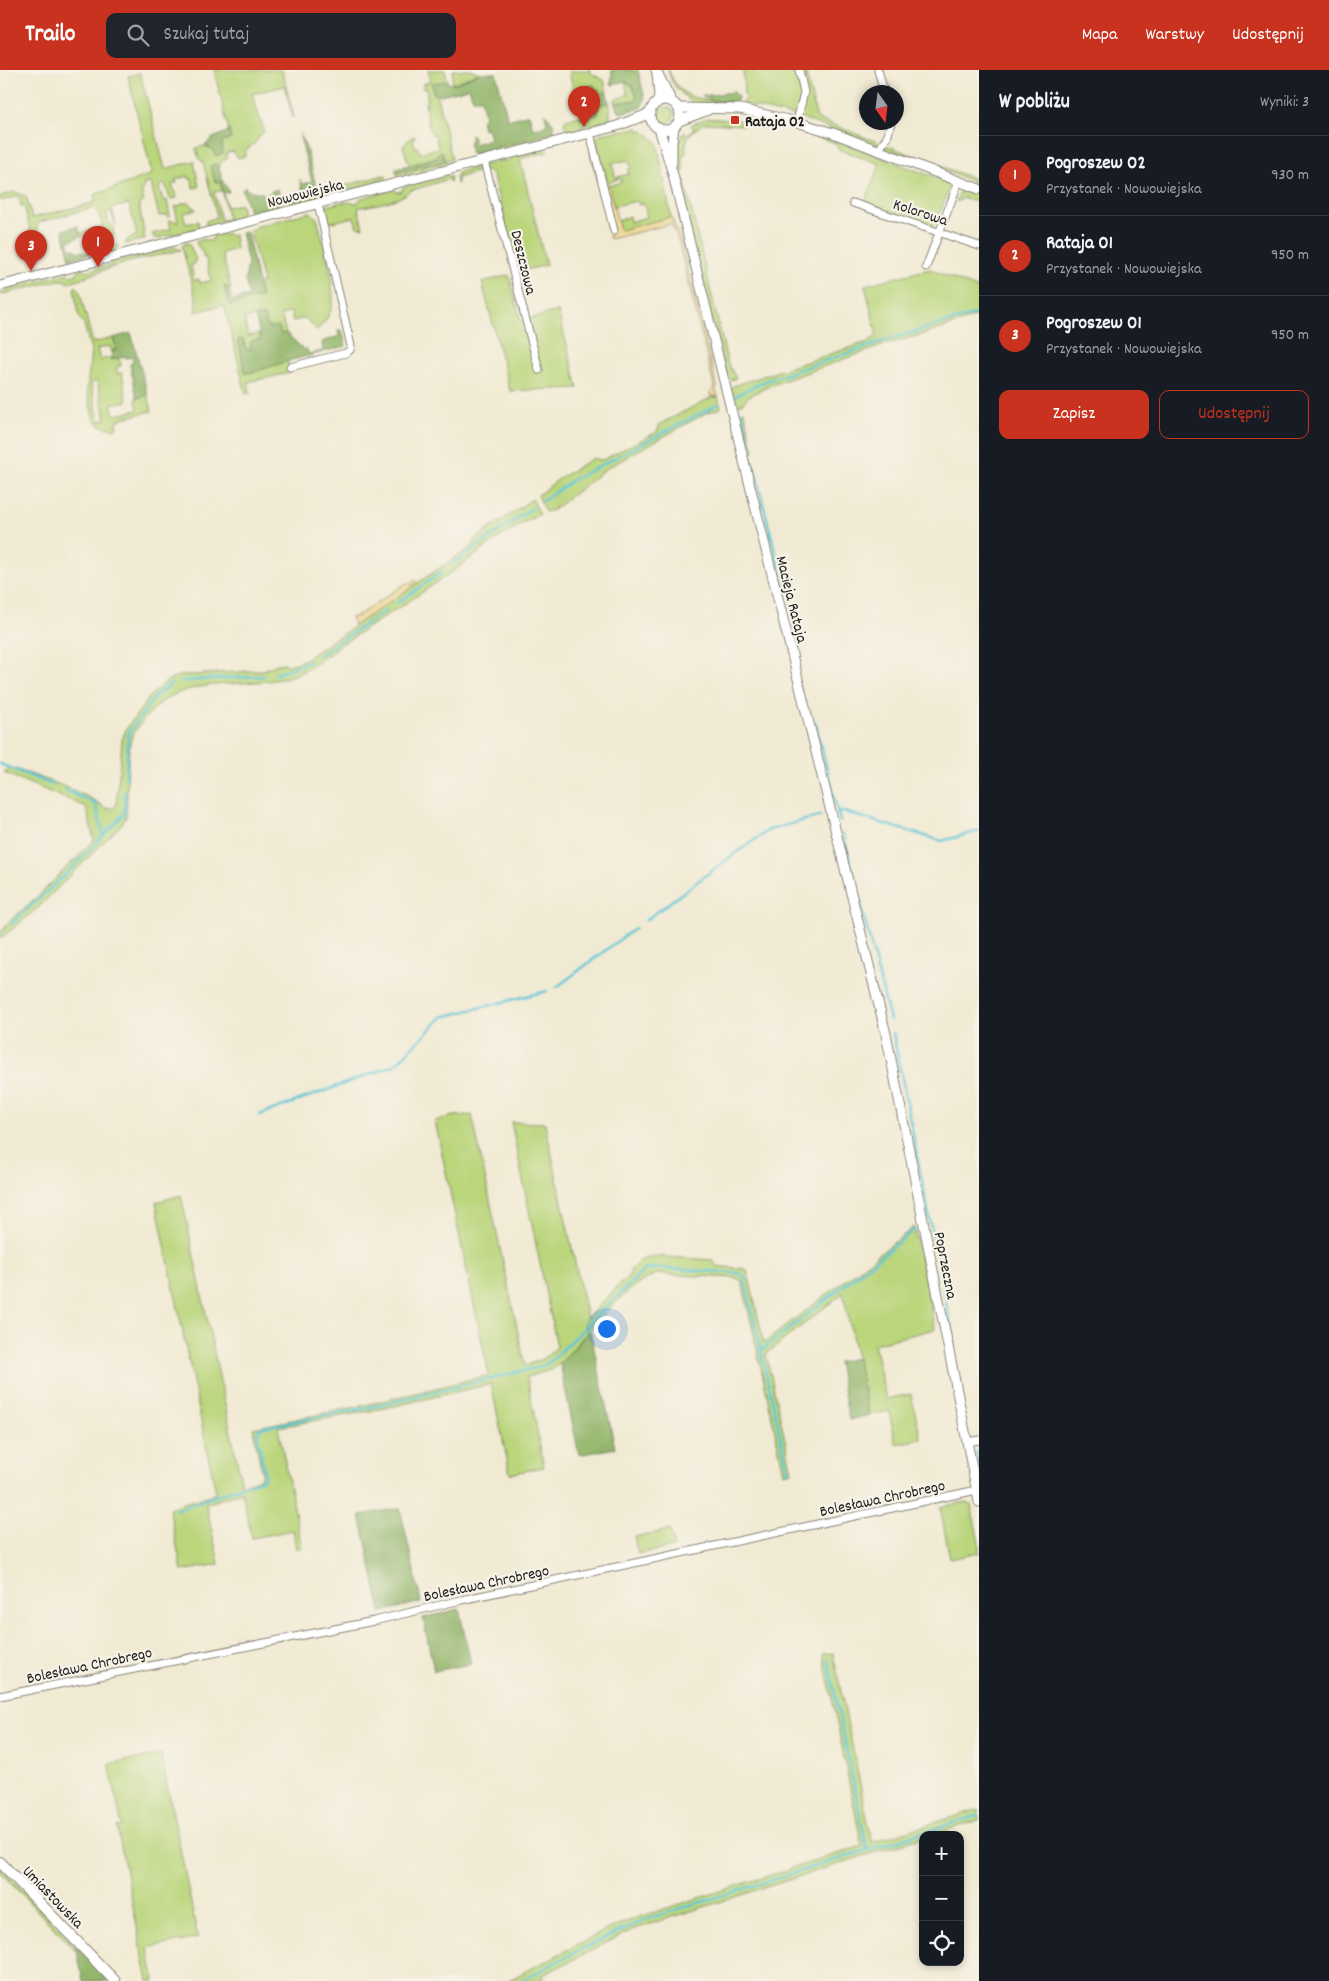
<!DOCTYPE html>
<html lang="pl">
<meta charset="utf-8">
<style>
:root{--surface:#171b24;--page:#20242c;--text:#f1f3f6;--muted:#9ea1a6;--line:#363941;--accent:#c8321e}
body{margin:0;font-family:Dekko,sans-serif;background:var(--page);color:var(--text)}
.controls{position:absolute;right:15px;bottom:15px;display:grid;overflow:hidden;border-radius:10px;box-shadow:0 2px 8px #0003}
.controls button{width:45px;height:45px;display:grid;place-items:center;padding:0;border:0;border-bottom:1px solid var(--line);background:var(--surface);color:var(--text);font:25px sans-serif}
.compass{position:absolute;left:859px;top:15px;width:45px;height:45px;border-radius:50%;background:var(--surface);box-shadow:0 2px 8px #0003;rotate:166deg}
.you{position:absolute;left:606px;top:1258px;width:18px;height:18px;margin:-12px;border:4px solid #fff;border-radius:50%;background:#1a73e8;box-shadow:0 0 0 8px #1a73e833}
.badge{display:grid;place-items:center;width:32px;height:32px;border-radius:50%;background:var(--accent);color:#fff;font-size:16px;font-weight:700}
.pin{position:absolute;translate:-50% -41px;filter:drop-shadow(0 1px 2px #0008)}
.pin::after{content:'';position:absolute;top:26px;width:18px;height:15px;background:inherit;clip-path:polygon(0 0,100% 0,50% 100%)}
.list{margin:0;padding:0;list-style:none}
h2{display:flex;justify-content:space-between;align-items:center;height:65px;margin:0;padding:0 20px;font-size:21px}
h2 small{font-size:16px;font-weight:400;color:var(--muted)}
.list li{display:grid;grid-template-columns:32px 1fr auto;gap:15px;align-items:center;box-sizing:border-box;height:80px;padding:0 20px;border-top:1px solid var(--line)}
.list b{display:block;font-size:19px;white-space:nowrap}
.list p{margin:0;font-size:16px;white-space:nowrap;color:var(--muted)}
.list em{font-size:16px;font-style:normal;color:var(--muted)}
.actions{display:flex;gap:10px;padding:15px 20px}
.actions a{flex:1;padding:11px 0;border:1px solid var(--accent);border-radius:10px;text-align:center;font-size:18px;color:var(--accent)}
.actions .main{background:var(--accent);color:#fff}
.icon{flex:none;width:28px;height:28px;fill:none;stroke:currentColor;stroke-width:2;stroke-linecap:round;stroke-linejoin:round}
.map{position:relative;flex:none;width:979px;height:1911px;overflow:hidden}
header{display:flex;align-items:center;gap:30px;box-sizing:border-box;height:70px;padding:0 25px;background:var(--accent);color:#fff}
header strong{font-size:24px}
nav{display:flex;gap:28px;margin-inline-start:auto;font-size:18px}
.search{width:350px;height:45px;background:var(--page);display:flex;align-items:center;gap:12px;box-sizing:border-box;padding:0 18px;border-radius:10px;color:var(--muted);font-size:19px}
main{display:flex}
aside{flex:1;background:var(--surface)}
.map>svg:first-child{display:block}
</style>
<header>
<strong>Trailo</strong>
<div class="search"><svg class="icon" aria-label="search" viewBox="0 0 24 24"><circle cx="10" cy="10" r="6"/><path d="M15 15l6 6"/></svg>Szukaj tutaj</div>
<nav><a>Mapa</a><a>Warstwy</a><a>Udostępnij</a></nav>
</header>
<main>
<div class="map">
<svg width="979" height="1911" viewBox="0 0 979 1911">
<rect width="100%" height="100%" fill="#f7f3e8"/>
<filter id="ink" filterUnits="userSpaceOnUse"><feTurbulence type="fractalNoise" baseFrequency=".02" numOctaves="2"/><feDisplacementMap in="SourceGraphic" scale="10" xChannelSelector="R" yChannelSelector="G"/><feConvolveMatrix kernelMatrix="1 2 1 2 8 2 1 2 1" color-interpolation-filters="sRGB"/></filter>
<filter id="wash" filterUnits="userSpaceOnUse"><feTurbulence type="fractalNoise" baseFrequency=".0096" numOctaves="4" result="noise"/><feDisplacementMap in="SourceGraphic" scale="20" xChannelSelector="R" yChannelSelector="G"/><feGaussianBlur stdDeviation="1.12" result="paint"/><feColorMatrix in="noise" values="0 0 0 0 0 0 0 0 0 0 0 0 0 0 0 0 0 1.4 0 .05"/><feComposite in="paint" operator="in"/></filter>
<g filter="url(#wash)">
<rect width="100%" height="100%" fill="#f1ead3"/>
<g fill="#bad57a" stroke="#6b784b" fill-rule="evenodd">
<path d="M 214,0 L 282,0 L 294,47 L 293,48 L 284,16 L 252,24 L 264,61 L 255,73 L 245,81 L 245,86 L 238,88 L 233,81 L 226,83 L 227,88 L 221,93 L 219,98 L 218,95 L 222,121 L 214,122 L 221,150 L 228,149 L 223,123 L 227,137 L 241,134 L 243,147 L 217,152 L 216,154 L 206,157 L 206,151 L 217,147 L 203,92 L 199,89 L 196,78 L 231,69 Z"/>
<path d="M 428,0 L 445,0 L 448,14 L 445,11 L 432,14 L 434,24 L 437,26 L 452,89 L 446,90 L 447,94 L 398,107 L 396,101 L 397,103 L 445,91 L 439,86 L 404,97 L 404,96 L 409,95 L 403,76 L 411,67 L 416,66 L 413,69 L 415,77 L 417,77 L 420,83 L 438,78 L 435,64 L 432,64 L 428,54 L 425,32 L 427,36 L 427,18 L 423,19 L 423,14 L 431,11 Z"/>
<path d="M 453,0 L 473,0 L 479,3 L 452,14 Z"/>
<path d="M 579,0 L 590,0 L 591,3 L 604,10 L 610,37 L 610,49 L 588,56 L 587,54 L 583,55 L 583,57 L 568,61 L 564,54 L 566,49 L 580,46 L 581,49 L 598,45 L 600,23 L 588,16 L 586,19 L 574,22 L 569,2 Z"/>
<path d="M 668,0 L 669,0 C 678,32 708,31 736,32 L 694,34 C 681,22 673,19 668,0 Z"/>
<path d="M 743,0 L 805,0 L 817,49 L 967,106 L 979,111 L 979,114 L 906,86 L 798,47 L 742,34 L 742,32 L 746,28 L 744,24 Z"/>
<path d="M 140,3 L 165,99 L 194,91 L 199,117 L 193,118 L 192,109 L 189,109 L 188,106 L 176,109 L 177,113 L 172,114 L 177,128 L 170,129 L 165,114 L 159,116 L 163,131 L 167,130 L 170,146 L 168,148 L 167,145 L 159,146 L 151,113 L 144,114 L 144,119 L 141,120 L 144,131 L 139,134 L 145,169 L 125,174 L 128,169 L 137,165 L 129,134 L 112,138 L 116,155 L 110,140 L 107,142 L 108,151 L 113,156 L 114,165 L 108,166 L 110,176 L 119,176 L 114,181 L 99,184 L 97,181 L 98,182 L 108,180 L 105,168 L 100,162 L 81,166 L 80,163 L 103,157 L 96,137 L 40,152 L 37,156 L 38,161 L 31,163 L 24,136 L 21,136 L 19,126 L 0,131 L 0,126 L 15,122 L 26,126 L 32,148 L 93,133 L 95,130 L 94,125 L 152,104 L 128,6 Z"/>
<path d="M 625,11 C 631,15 639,21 636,30 L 615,33 L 615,29 L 628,25 Z"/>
<circle cx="666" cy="45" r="8"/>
<path d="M 758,47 L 800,58 L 948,112 L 950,117 L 936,153 L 928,156 L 865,132 L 880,94 L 838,79 L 837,74 L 786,56 L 770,53 L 757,53 L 742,55 L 705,53 C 693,59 683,69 686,82 L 682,88 L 684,102 L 677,102 L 675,75 L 678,74 L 684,62 L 687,64 L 694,60 L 691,55 L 707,48 L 745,51 L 746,48 Z"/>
<path d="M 553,57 L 556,64 L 549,66 L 473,86 L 471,84 L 553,62 Z"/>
<path d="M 638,58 L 639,61 L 642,60 L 657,72 L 671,147 L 620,160 L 618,151 L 629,146 L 630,152 L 647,147 L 644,134 L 639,135 L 637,131 L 614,136 L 608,116 L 622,112 L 621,109 L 617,109 L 617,107 L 629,104 L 628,100 L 631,98 L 629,90 L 612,93 L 616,110 L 607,112 L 596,68 L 600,64 Z"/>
<path d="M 546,79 L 548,82 L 520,89 L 546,195 L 518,202 L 492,103 L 482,100 L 457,108 L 457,114 L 455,107 L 459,102 L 502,90 L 508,91 L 511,87 Z"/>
<path d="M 384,105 L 385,107 L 387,107 C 381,114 338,122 327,124 L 325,121 Z"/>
<path d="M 448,105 L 451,107 L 450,112 L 449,109 L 409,121 C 402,131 371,135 358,138 L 363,158 L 357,157 L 354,147 L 324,154 L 322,140 L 323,137 L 342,132 L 357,133 L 361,128 L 393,120 L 397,122 L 402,121 L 403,117 Z"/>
<path d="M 684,109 L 728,294 L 736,308 L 731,310 L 727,308 L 679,115 L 680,111 Z"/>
<path d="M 967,119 L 979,124 L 979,133 L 964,128 L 956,132 L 960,121 Z"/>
<path d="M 182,133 L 190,133 L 196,140 L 183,143 L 186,154 L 198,151 L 199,158 L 155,169 L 152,164 L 171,159 L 169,150 L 178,152 L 175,137 L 181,135 Z"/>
<path d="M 310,142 L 317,148 L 333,211 L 331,214 C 336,233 331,247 317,260 L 305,248 L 293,251 L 291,242 L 281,245 L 286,263 L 281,264 L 268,258 L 264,246 L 244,248 L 248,266 L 259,264 L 261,269 L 249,280 L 246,279 L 243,269 L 245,303 L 254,302 L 288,291 L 290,303 L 248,312 L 250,323 L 246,324 L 224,235 L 196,242 L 197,233 L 182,177 L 184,174 L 189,173 L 196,190 L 194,191 L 195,194 L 191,195 L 194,210 L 199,209 L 200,213 L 211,211 L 206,188 L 204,188 C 203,180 198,179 196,172 L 204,169 L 208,171 L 213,170 L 213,166 L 227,163 L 230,166 L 234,165 L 236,179 L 222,183 L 231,219 L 224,216 L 229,235 L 261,227 L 258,213 L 263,212 L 250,161 L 254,160 L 255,157 Z"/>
<path d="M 174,177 L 181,180 L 128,192 L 67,213 L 65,210 L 59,210 L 0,225 L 7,219 L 67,203 L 70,206 L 77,204 L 78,201 L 84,199 L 85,201 L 111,195 L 111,192 Z"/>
<path d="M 930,199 L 979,219 L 979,245 L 938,260 L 884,275 L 769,316 L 749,326 L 742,334 L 734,335 L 730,320 L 733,316 L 867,272 L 877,266 L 865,215 Z"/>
<path d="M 509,205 L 521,251 L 558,241 L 578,318 L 510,321 L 482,212 Z"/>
<path d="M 76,216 L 79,219 L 93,273 L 113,268 L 116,276 L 112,283 L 110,276 L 97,279 L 100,290 L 111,287 L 110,290 L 119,288 L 121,296 L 116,297 L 118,304 L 122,303 L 127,331 L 111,334 L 114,345 L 138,340 L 136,329 L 148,325 L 152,341 L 119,349 L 119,351 L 116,353 L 117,357 L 113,359 L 99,355 L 93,348 L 87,320 L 91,281 L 84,254 L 79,247 L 74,218 ZM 97,311 L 106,349 L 99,351 L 91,313 Z"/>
<path d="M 712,327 L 718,327 L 721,338 L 706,343 L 607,398 L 553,440 L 545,442 L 538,425 L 560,408 L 593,388 L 602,390 L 657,362 L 660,354 Z"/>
<path d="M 744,341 L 754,382 L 746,382 L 737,347 L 738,342 Z"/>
<path d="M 532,429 L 540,444 C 505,461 476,485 445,507 C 413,529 379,550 347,571 C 331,581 317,595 300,603 C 256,622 191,602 155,638 C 147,645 139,655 133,664 C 126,677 128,729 126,747 L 121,755 L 39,837 L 0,869 L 0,862 L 6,857 L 6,854 L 36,828 L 94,770 L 86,737 L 4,703 L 10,697 C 34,706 88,722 105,738 L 113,738 L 116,735 L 122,670 L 126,659 L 151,625 L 170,609 L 178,606 L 263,600 L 278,594 L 285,593 L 287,596 L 304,590 L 474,475 L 473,471 Z"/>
<path d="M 472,1045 L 525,1296 L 546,1287 L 557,1277 L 511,1052 L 545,1053 L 587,1248 L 630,1204 L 631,1199 L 639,1191 L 652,1186 L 713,1190 L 716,1196 L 746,1199 L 748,1203 L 764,1273 L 914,1157 L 935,1259 L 874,1274 L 886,1329 L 911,1324 L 921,1369 L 896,1374 L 889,1341 L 869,1345 L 843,1223 L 766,1284 L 792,1401 L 784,1403 L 742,1211 L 736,1208 L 656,1204 C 621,1219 585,1265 560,1294 L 553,1299 L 527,1307 L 544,1397 L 510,1404 L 491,1314 L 381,1339 L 278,1357 L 302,1477 L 296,1479 L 293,1460 L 252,1468 L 242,1422 L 206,1434 L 219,1494 L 182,1501 L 169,1438 L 216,1423 L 156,1132 L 181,1125 L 242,1415 L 260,1408 L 262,1403 L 253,1358 L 379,1332 L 489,1305 L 435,1051 L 453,1046 Z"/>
<path d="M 966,1432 L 971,1434 L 979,1473 L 979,1483 L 950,1489 L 940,1437 Z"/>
<path d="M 670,1460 L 674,1477 L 638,1484 L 634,1467 Z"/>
<path d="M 833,1583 L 872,1772 L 979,1739 L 979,1750 L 931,1765 L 923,1765 L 923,1767 L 632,1860 L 543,1905 L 544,1911 L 507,1911 L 604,1861 L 636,1848 L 862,1776 L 823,1584 Z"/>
<path d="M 161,1684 L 198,1868 L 148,1878 L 155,1911 L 148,1911 L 117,1757 L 122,1756 L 109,1694 Z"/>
<path d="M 0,1797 L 76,1876 L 76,1881 L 1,1803 Z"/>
</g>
<g fill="#93b66a" stroke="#586943">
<path d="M 612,0 L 638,0 L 645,29 L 641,38 L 620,43 L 615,33 C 622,31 630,32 636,30 L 637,26 L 631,14 L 625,11 L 611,15 Z"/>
<path d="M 479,3 L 496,3 L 508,50 L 529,44 L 533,59 L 547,55 L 545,43 L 555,56 L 553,57 L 554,62 L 471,84 L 469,75 L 472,64 L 474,74 L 490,69 L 487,58 L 483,59 L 481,50 L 485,47 L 481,29 L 473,29 L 469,18 L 437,26 L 434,24 L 432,13 L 445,11 L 449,14 L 457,13 Z"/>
<path d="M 594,15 L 595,19 L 599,19 L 600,23 L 606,22 L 609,33 L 598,35 L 598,45 L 581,49 L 580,46 L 596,42 L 590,19 L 586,19 L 588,16 Z"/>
<path d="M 734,22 L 738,26 L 737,32 L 714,31 L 702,26 Z"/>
<path d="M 229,61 L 231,69 L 222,71 L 223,83 L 216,86 L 212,79 L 205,76 L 211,69 Z"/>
<path d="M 299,63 L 306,78 L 319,127 L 292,135 L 288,130 L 304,127 L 300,109 L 302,114 L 312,112 Z"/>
<path d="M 442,81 L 445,91 L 397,103 L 396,98 L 405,97 L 437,88 L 438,83 Z"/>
<path d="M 215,94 L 218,95 L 224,115 L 226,116 L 229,122 L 223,123 L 220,112 L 215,112 L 210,96 Z"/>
<path d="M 245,116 L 246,120 L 262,123 L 267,127 L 271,121 L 278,119 L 281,135 L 250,144 L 242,119 Z"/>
<path d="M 78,156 L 81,166 L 68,171 L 70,178 L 76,180 L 77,182 L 83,181 L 84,183 L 90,182 L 89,184 L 70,189 L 63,160 Z"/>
<path d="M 247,162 L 261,227 L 229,235 L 224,216 L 228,217 L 232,230 L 249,226 L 245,210 L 248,193 L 241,163 Z"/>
<path d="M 255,246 L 264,246 L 268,257 L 279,257 L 281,264 L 286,263 L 304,280 L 306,278 L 309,284 L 323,281 L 322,272 L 339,266 L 338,260 L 342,260 L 346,276 L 288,291 L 254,302 L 245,303 L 238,270 L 243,269 L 246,279 L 249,280 L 251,278 L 250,274 L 252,271 L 261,269 Z"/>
<path d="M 131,263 L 148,325 L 137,328 L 130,294 L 133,293 L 132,287 L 126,288 L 126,286 L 110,290 L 116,277 L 113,268 Z"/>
<path d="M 590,1260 L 615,1378 L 579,1385 L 560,1294 Z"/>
<path d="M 857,1288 L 869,1345 L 849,1350 L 838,1292 Z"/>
<path d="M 400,1438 L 421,1532 L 381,1542 L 360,1445 Z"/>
<path d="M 459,1539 L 471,1594 L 434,1601 L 423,1548 Z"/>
<path d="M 76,1876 L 109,1911 L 83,1911 Z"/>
</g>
<g fill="#eeda9e" stroke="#857b5d">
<path d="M 599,80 L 620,160 L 671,147 L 681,171 L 717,317 L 715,318 L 718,327 L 710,325 L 714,316 L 678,170 L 671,154 L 610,169 L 609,166 L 611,161 L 590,81 Z"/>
<path d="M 415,510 L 418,513 L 354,556 L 351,547 L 356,547 L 408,512 L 411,515 Z"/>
</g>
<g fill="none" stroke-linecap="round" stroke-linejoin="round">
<g stroke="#5cc6d6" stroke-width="2.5">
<path d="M 733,327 L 760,313 L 890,269 L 979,243"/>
<path d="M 742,344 L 751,380"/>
<path d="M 753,393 L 786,525"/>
<path d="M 543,431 L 571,411 L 718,334"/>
<path d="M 452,494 L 532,438"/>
<path d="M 397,533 L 442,502"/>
<path d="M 789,538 L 799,581"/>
<path d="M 319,585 L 387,540"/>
<path d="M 276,604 L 309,592"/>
<path d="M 181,611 L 264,606"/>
<path d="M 815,652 L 840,751"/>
<path d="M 0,694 L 53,715"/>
<path d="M 126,708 L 128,664 L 156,625 L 171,614"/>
<path d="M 65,720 L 96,734 L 103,765"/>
<path d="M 838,742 L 844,742 L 942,771 L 979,761"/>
<path d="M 843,763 L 890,950"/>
<path d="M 646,850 L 740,780 L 769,760 L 820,746"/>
<path d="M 11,854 L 65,805 L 124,744 L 125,721"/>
<path d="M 0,864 L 1,863"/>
<path d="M 557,917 L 635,858"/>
<path d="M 893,963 L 954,1273"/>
<path d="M 259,1045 L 395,995 L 442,947 L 547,921"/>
<path d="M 761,1281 L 788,1401"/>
<path d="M 976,1382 L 979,1397"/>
<path d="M 176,1440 L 263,1409 L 265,1405 L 257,1364 L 260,1358 L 381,1335 L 543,1296 L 551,1291 L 644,1200 L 655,1198 L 738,1203 L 744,1206 L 761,1281 L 914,1160"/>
<path d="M 828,1590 L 867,1779"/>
<path d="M 520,1911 L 582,1879 L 644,1850 L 979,1745"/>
</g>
</g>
</g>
<g filter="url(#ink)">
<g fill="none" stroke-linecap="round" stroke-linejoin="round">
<defs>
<g id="minor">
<path d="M 878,0 L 884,22"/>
<path d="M 797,52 L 804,22 L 799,0"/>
<path d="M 590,63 L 614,161"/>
<path d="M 879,80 L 888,65 L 891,52"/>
<path d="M 484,91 L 539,300"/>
<path d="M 853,133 L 979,176"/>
<path d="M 926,197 L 959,111"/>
<path d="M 290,297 L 346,283 L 350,280 L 351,276 L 318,134"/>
<path d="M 967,1372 L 979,1370"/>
<path d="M 0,1626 L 374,1551 L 461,1530 L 977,1420"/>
</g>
<g id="tertiary">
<path d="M 656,0 L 672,32"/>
<path d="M 657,3 L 659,26 L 657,33"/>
<circle cx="665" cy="45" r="15"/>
<path d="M 678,38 L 740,39 L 797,52 L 833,63 L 979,119"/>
<path d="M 679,51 L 708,40"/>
<path d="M 659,58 L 672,101 L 886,964 L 979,1432"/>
<path d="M 672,93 L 672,73 L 674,57"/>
<path d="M 0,216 L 617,56 L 651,43"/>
</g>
<path id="secondary" d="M 0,1792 L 115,1911"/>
</defs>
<use href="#minor" stroke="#868378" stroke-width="9"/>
<use href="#tertiary" stroke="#868378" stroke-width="11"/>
<use href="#secondary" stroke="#868378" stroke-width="12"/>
<use href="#minor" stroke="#fff" stroke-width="7"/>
<use href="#tertiary" stroke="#fff" stroke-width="9"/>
<use href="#secondary" stroke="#fff" stroke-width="10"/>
</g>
</g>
<rect fill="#c8321e" stroke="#f7f3e8" stroke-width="2" x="730" y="45" width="10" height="10" rx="2.5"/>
<g text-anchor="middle" stroke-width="4.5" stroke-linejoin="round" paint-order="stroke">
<g font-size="16" font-weight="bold" fill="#1c1c1c" stroke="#f7f3e8" text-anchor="start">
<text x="745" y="56">Rataja 02</text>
</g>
<g font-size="16" fill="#1c1c1c" stroke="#f7f3e8">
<text transform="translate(305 122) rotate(-14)" y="6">Nowowiejska</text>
<text transform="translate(921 141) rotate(18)" y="6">Kolorowa</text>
<text transform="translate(525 192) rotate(76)" y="6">Deszczowa</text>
<text transform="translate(793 529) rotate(76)" y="6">Macieja Rataja</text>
<text transform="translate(947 1195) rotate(79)" y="6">Poprzeczna</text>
<text transform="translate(882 1427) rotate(-12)" y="6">Bolesława Chrobrego</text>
<text transform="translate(486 1512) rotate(-12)" y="6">Bolesława Chrobrego</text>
<text transform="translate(89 1594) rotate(-12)" y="6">Bolesława Chrobrego</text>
<text transform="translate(54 1826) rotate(46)" y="6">Umiastowska</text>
</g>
</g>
</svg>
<div class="controls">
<button>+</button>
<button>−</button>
<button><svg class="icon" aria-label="locate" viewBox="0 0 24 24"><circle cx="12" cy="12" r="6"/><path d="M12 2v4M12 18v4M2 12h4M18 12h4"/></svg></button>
</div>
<svg class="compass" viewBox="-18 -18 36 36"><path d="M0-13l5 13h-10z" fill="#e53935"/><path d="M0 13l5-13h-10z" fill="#9ea1a6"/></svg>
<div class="you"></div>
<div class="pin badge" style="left:98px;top:197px">1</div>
<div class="pin badge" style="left:584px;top:57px">2</div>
<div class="pin badge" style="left:31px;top:201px">3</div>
</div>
<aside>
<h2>W pobliżu<small>Wyniki: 3</small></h2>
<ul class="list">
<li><span class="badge">1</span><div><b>Pogroszew 02</b><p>Przystanek · Nowowiejska</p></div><em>930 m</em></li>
<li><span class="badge">2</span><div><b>Rataja 01</b><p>Przystanek · Nowowiejska</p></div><em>950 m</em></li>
<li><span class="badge">3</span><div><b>Pogroszew 01</b><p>Przystanek · Nowowiejska</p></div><em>950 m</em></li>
</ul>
<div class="actions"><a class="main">Zapisz</a><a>Udostępnij</a></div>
</aside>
</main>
